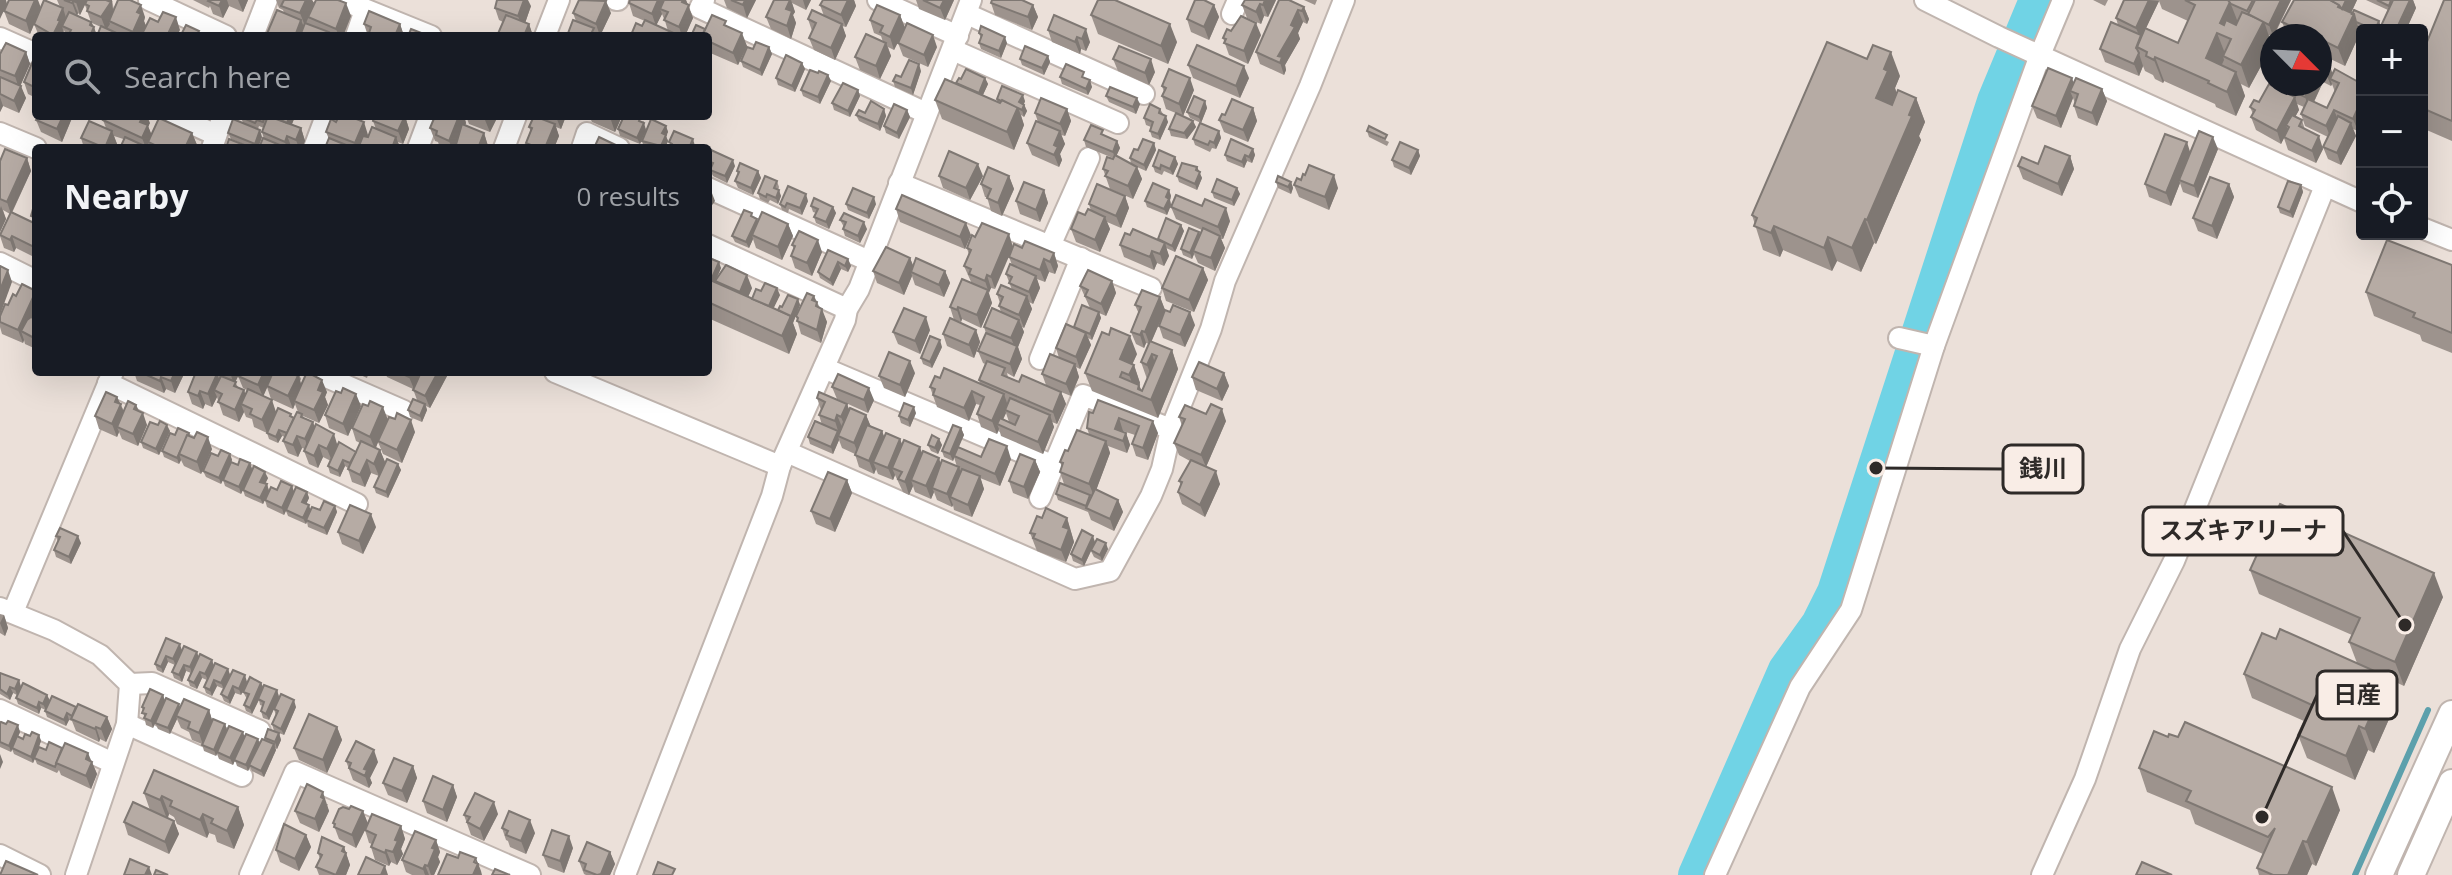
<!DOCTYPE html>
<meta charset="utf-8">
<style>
:root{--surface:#171b24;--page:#242831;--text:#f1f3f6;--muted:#9ea1a6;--line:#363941}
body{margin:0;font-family:"Open Sans","Noto Sans JP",sans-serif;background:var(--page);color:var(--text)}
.controls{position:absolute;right:24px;top:24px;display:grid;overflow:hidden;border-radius:8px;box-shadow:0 8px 32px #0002}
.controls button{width:72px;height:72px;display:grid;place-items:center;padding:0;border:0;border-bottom:2px solid var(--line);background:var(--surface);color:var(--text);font:40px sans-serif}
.compass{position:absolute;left:2260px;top:24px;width:72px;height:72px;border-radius:50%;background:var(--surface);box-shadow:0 8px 32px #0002;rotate:114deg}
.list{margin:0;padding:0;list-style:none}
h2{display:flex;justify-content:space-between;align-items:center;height:104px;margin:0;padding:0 32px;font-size:34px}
h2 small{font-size:26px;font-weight:400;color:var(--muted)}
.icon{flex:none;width:44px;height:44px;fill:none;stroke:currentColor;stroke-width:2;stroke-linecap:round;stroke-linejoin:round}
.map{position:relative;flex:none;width:2452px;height:875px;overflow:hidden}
.search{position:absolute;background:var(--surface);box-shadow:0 8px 32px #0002;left:32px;top:32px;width:680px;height:88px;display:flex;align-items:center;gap:20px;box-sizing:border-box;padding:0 28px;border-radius:8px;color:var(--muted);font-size:30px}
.panel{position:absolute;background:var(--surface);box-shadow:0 8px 32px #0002;left:32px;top:144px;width:680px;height:232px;border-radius:8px}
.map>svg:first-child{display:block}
</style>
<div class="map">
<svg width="2452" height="875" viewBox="0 0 2452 875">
<rect width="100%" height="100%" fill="#ebe0d9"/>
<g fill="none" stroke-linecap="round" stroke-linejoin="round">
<path stroke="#5ca0ac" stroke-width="6" d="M 2355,875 L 2428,710"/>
<path stroke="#70d3e5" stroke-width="36" d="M 1696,875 L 1786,670 L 1819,624 L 1835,592 L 1995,101 L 2037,0"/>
<defs>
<g id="minor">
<path d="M 149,0 L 226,36"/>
<path d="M 342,0 L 431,36"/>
<path d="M 616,0 L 618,0"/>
<path d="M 704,0 L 700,8 L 926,113"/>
<path d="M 878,0 L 958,36"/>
<path d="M 1925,0 L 1999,37 L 2362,202"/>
<path d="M 967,14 L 1144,94"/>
<path d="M 1232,14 L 1238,0"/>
<path d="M 253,36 L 267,0"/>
<path d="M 356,36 L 365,10"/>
<path d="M 545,36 L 559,0"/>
<path d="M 0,38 L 36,54"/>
<path d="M 953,50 L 1118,123"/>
<path d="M 175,116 L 216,135"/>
<path d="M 0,133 L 36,148"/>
<path d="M 212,148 L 223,116"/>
<path d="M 314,148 L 326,116"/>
<path d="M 418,148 L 430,116"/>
<path d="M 504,148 L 516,116"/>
<path d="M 582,148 L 587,133 L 619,148"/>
<path d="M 899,183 L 1151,288"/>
<path d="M 708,188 L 869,261"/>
<path d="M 2422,228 L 2452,240"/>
<path d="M 708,245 L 847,309"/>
<path d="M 1050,246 L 1089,158"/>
<path d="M 0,263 L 36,281"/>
<path d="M 1899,338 L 1934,346"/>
<path d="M 1040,359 L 1081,258"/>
<path d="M 824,368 L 1054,466"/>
<path d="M 315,372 L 404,411"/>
<path d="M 555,372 L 780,466"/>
<path d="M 108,383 L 357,504"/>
<path d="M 787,452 L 1075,579 L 1110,571 L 1151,496 L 1162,469 L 1171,429 L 1211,329 L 1225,281 L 1310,86 L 1344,0"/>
<path d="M 1040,498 L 1083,395 L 1171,429"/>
<path d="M 0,608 L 54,630 L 100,655 L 130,684 L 127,724 L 76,875"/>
<path d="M 13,612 L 113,372"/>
<path d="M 130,684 L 152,683 L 260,731"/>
<path d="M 0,710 L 113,763"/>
<path d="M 127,724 L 242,776"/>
<path d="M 0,855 L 40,875"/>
<path d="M 250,875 L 295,772 L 530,875"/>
<path d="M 625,875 L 772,496 L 780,466 L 845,320 L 847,309 L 859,289 L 971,0"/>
<path d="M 1715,875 L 1800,687 L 1851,610 L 1934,346 L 2040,55 L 2063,0"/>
<path d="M 2042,875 L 2085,779 L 2130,649 L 2174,561 L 2325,186"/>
</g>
<g id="major">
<path d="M 2379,875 L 2452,714"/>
<path d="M 2411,875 L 2452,783"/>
</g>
</defs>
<use href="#minor" stroke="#c0b5af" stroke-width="24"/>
<use href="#major" stroke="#c0b5af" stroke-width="30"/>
<use href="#minor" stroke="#fff" stroke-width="20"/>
<use href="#major" stroke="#fff" stroke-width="26"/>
</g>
<g fill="#9d938d" fill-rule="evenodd">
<path d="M 57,0 L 112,0 L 114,10 L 145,17 L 144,21 L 146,26 L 141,36 L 97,36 L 101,27 L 92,23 L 97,36 L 66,36 L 64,30 L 63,36 L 39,36 L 34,24 L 30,34 L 9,24 L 4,11 L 41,7 L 60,7 ZM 85,5 L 91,22 L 77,15 L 78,13 L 80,15 Z"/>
<path d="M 193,0 L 248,0 L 243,12 L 229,6 L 223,18 L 213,14 L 210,6 L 209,8 Z"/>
<path d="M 276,0 L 312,0 L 314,3 L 310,12 L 351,16 L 343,36 L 266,36 L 284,13 L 283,10 L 279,8 Z"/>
<path d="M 686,0 L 693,18 L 685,36 L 631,36 L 642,26 L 645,21 L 633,16 L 629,3 ZM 662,14 L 665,21 L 668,31 L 656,25 Z"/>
<path d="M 724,0 L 756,0 L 747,18 L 727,8 Z"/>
<path d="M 774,0 L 811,0 L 806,10 L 792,3 L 795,12 L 793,15 L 796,23 L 791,39 L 771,29 L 766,17 Z"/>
<path d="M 823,0 L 854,0 L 856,6 L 846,27 L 842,26 L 846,36 L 835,60 L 814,50 L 809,38 L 812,31 L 808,19 L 824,16 L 820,5 Z"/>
<path d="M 916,0 L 954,0 L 945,20 L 919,9 Z"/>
<path d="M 1276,0 L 1268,17 L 1264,16 L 1261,24 L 1247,18 L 1242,5 Z"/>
<path d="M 1279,0 L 1304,7 L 1309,19 L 1307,24 L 1303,22 L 1298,33 L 1300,39 L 1285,65 L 1286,70 L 1284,75 L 1260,64 L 1256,52 Z"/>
<path d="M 1304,0 L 1317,0 L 1315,5 Z"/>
<path d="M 2093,0 L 2108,0 L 2105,6 Z"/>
<path d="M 2124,0 L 2291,0 L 2274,36 L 2269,35 L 2272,46 L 2249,88 L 2241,84 L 2245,96 L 2236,116 L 2216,107 L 2215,104 L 2164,81 L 2163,83 L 2155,79 L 2153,75 L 2145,71 L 2143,66 L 2139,76 L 2105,62 L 2100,49 L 2118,25 L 2116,18 ZM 2159,1 L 2162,9 L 2188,21 L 2178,43 L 2146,28 Z"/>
<path d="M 2294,0 L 2357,0 L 2351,13 L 2379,21 L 2381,27 L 2388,10 L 2366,0 L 2413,0 L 2416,8 L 2406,30 L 2381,30 L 2380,29 L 2380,30 L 2362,30 L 2359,28 L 2360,33 L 2345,66 L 2320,54 L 2320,36 L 2288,36 L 2282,22 Z"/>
<path d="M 2452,0 L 2452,141 L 2422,128 L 2422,54 Z"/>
<path d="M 991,3 L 1033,5 L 1038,17 L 1032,30 L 995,15 Z"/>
<path d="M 1214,5 L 1219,17 L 1209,40 L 1191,32 L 1187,19 Z"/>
<path d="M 531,6 L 525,23 L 529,24 L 533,36 L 497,36 L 503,22 L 499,20 L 495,8 Z"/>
<path d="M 573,13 L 611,13 L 600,36 L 596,34 L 596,36 L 576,21 Z"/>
<path d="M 900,15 L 905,28 L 894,50 L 888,47 L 891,56 L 880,79 L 860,70 L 855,57 L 883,42 L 881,36 L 874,33 L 870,20 Z"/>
<path d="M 1054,15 L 1090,42 L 1086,51 L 1081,49 L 1080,54 L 1052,42 L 1048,30 Z"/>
<path d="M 1091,15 L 1177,42 L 1168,64 L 1098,34 Z"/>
<path d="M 364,24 L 400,24 L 404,36 L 368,36 Z"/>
<path d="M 728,27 L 747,46 L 738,65 L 708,52 L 708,41 L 705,29 Z"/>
<path d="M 1231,31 L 1261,35 L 1248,64 L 1229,55 L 1223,38 Z"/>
<path d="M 979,33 L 1007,43 L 1001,58 L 981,49 L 979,43 L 981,39 Z"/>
<path d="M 898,43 L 937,47 L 928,67 L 903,56 Z"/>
<path d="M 769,47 L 772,54 L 762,76 L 743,67 L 741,61 L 753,49 Z"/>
<path d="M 26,52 L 30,64 L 20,86 L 26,98 L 19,113 L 3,106 L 0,112 L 0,54 Z"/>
<path d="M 36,56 L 36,98 L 28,94 L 24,82 Z"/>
<path d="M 1048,56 L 1050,62 L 1044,75 L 1022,65 L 1020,59 Z"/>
<path d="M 1113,59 L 1155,72 L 1149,85 L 1118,71 Z"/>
<path d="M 2320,61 L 2333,74 L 2362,84 L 2362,122 L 2358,131 L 2353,129 L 2356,136 L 2341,165 L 2328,159 L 2323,147 L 2328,137 L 2305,126 L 2301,114 L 2304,107 L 2297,104 L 2299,110 L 2295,117 L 2302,120 L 2305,130 L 2323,149 L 2316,163 L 2288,150 L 2284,138 L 2281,144 L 2256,130 L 2251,117 L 2253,114 L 2250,107 L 2279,89 L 2277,84 L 2320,84 ZM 2323,82 L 2331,86 L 2332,84 L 2335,92 L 2327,108 L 2314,102 Z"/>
<path d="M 802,63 L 805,69 L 795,92 L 778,85 L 776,78 Z"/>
<path d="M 1188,65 L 1249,78 L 1240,98 L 1193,78 Z"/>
<path d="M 921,71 L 913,95 L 895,87 L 893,81 Z"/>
<path d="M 818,73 L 828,75 L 831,81 L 820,104 L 803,96 L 801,90 Z"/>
<path d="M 1900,76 L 1895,88 L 1897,94 L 1916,98 L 1925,122 L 1919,136 L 1921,140 L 1876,244 L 1874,243 L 1861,272 L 1837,261 L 1832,271 L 1783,250 L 1780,257 L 1763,250 L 1752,215 Z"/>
<path d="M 1060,77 L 1087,79 L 1092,87 L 1088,95 L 1062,84 Z"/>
<path d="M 985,78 L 988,84 L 983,95 L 997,102 L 997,99 L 1025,101 L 1024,104 L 1027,111 L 1024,117 L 1021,115 L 1024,125 L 1014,150 L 942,119 L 935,100 L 957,84 L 961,79 Z"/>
<path d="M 2074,83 L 2102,89 L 2107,101 L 2097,126 L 2078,118 L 2074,106 L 2075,103 L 2073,98 L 2061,128 L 2037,118 L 2032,106 Z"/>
<path d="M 1162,86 L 1194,90 L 1183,116 L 1166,109 L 1162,96 L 1164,92 Z"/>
<path d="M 858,90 L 860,96 L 850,117 L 834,110 L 832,103 Z"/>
<path d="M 1106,96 L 1140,104 L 1136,114 L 1109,102 Z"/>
<path d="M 1205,101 L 1207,108 L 1201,123 L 1190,118 L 1187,112 Z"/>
<path d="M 1253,108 L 1257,121 L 1248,142 L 1224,132 L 1219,120 L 1225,115 Z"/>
<path d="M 884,109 L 886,116 L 880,131 L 859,121 L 856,115 Z"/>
<path d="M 1067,109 L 1071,121 L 1065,136 L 1061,135 L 1065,144 L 1060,154 L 1062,160 L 1059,167 L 1032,155 L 1027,143 L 1038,122 L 1035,113 Z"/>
<path d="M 1160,109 L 1168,122 L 1160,140 L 1152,137 L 1150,131 L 1151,127 L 1146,125 L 1144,118 Z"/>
<path d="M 907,110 L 910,117 L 899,139 L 886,133 L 884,126 Z"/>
<path d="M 293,116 L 294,119 L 292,124 L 301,128 L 305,141 L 302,148 L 259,148 L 264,139 L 262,132 L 264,128 L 259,126 L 258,129 L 243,123 L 241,117 Z"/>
<path d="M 405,116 L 409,129 L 403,144 L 398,142 L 400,148 L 325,148 L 329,139 L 326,132 L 368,135 L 367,137 L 376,129 L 373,121 Z"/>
<path d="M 435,116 L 464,116 L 466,123 L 465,125 L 484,133 L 488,146 L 487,148 L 440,148 L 438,142 L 435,141 L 430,128 Z"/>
<path d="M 466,116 L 498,116 L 490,132 L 469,124 Z"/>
<path d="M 541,116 L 566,116 L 561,129 L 556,127 L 559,136 L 554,148 L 528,148 L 526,143 L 531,132 L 529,127 L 542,119 Z"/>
<path d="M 589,116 L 622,116 L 615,132 L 592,122 Z"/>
<path d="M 72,118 L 62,142 L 41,132 L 36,120 Z"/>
<path d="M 103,120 L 150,123 L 148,126 L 151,134 L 192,133 L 197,145 L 195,148 L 150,148 L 149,146 L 148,147 L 114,136 L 117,144 L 115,148 L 84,148 L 81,138 L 106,128 Z"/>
<path d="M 644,121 L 643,123 L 646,130 L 640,144 L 620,136 L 618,129 Z"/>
<path d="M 1193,121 L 1196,127 L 1187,139 L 1171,136 L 1169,129 Z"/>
<path d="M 666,126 L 668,132 L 666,136 L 668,141 L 665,148 L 644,148 L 642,141 Z"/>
<path d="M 1219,131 L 1221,138 L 1216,149 L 1212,148 L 1210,152 L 1195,145 L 1193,139 Z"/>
<path d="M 1367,131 L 1389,142 L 1387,146 L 1369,137 Z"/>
<path d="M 228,133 L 262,137 L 258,148 L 253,148 L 231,139 Z"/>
<path d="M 1105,136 L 1117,141 L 1120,148 L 1116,156 L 1131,164 L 1130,158 L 1138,150 L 1154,143 L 1156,150 L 1146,171 L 1137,167 L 1142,179 L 1133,199 L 1110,189 L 1103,169 L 1113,158 L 1086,147 L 1084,140 Z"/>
<path d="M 1253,149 L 1255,155 L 1252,163 L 1247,161 L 1244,168 L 1227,161 L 1225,155 Z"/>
<path d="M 2218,149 L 2198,198 L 2183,192 L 2180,183 L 2171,206 L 2149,197 L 2145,184 L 2190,152 Z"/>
<path d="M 1418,150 L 1420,156 L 1411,175 L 1394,167 L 1392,160 Z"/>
<path d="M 2070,156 L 2074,169 L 2062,196 L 2023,179 L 2018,166 L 2038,164 Z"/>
<path d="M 708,157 L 735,166 L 727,183 L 713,176 L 710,170 L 711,168 L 708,165 Z"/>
<path d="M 1175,157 L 1178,164 L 1173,175 L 1164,171 L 1162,175 L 1155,172 L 1153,166 Z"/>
<path d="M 27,158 L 31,171 L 12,213 L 36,224 L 36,258 L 16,248 L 14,252 L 4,248 L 0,236 L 10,214 L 3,210 L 6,219 L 0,232 L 0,161 Z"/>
<path d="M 1197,167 L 1202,178 L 1197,190 L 1179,182 L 1177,176 Z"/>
<path d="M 737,171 L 758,171 L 761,178 L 753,195 L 738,188 L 735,181 L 738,175 Z"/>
<path d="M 1305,175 L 1338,188 L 1329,210 L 1299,197 L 1294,185 Z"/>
<path d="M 939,176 L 983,176 L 970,200 L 943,188 Z"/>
<path d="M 1009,176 L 1014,189 L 1002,216 L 991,211 L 987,197 L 985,197 L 981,184 Z"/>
<path d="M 777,181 L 779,187 L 778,190 L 781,196 L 778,204 L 770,200 L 768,203 L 760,199 L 758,193 Z"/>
<path d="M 1276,182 L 1291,182 L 1293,188 L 1291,194 L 1278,188 Z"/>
<path d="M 2229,184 L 2234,197 L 2217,239 L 2198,231 L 2193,218 Z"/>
<path d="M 2301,185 L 2303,192 L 2293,218 L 2280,213 L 2278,207 Z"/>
<path d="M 1237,188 L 1240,194 L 1234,206 L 1214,198 L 1212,192 Z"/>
<path d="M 1044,190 L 1048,203 L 1040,222 L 1020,214 L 1016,201 Z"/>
<path d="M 1169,190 L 1171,196 L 1170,200 L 1171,205 L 1167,215 L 1147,207 L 1145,201 Z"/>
<path d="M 1125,196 L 1129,208 L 1121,228 L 1107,222 L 1110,229 L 1100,252 L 1076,242 L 1071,229 L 1091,211 L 1089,204 Z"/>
<path d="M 808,201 L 802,215 L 789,209 L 788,213 L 782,210 L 780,204 Z"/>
<path d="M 846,204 L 876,204 L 869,219 L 848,210 Z"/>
<path d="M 811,206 L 833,207 L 836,213 L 829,229 L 816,223 L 814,217 L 816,213 L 813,212 Z"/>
<path d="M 1171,207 L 1230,221 L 1223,239 L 1221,239 L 1225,248 L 1215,271 L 1198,263 L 1194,254 L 1192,259 L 1183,255 L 1181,249 L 1199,232 L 1200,235 L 1202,230 L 1176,219 Z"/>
<path d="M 896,209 L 971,235 L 965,249 L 900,222 Z"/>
<path d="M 754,218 L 757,219 L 758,222 L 788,224 L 793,236 L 782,260 L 756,248 L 753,239 L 749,248 L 735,242 L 732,236 Z"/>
<path d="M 840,220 L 867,229 L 860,243 L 845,236 L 843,229 L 844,227 Z"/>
<path d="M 982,223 L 995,289 L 991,288 L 988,293 L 992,303 L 981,328 L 962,319 L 961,322 L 954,320 L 950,307 L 972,284 L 964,266 L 969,255 L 967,248 L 975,237 Z"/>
<path d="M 1181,225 L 1184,231 L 1175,252 L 1166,248 L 1169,256 L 1164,266 L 1157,263 L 1154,270 L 1124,257 L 1120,245 L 1158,240 Z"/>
<path d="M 792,245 L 822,252 L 812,276 L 795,268 L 791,256 L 794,249 Z"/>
<path d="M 1022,248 L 1054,253 L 1058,266 L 1055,274 L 1049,272 L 1045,282 L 1037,279 L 1040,288 L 1033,304 L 1029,302 L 1032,309 L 1024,328 L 1022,327 L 1024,332 L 1018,347 L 1022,359 L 1014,377 L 1007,373 L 1008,377 L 1019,382 L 1046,385 L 1042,374 L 1059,358 L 1056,348 L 1090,308 L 1080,286 L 1112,281 L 1116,293 L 1106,316 L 1099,313 L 1101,318 L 1092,340 L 1088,338 L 1091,345 L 1080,369 L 1076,367 L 1079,377 L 1071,396 L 1061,392 L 1066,404 L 1057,424 L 1052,422 L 1054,427 L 1043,454 L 1001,436 L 999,429 L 997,434 L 981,427 L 977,414 L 980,405 L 976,404 L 969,421 L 937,407 L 930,387 L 940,378 L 980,384 L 979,380 L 985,364 L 983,363 L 978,351 L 986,333 L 984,327 L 1001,312 L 999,306 L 1000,303 L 997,294 L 1012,290 L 1006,274 L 1012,265 L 1009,257 ZM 1006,413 L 1009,422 L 1003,420 Z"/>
<path d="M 828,250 L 848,259 L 851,266 L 848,272 L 841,269 L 833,286 L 820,278 L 818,272 Z"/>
<path d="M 910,258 L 913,266 L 945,271 L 950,283 L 944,297 L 915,285 L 912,276 L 904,295 L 877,283 L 873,271 Z"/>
<path d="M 708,259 L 721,268 L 716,279 L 752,288 L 748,297 L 752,299 L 761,291 L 780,295 L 773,308 L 778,310 L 798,299 L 800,305 L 793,323 L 797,334 L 789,354 L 708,318 Z"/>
<path d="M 2452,265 L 2452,353 L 2422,341 L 2420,335 L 2374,316 L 2366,292 Z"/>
<path d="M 1203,268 L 1208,280 L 1194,312 L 1166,301 L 1162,288 Z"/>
<path d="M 36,290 L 36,313 L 34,318 L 35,319 L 36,317 L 36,349 L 25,344 L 24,340 L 23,343 L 2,334 L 0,327 L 0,316 L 16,296 Z"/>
<path d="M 814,296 L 827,322 L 821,343 L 801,334 L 796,316 Z"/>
<path d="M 1160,297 L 1165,310 L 1151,342 L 1172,350 L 1178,369 L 1158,418 L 1092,391 L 1085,373 L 1137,354 L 1132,364 L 1134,365 L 1140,383 L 1139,385 L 1142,391 L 1147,379 L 1141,362 L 1149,344 L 1146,343 L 1144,348 L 1136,344 L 1131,332 L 1139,314 L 1135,305 Z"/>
<path d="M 1195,325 L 1185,347 L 1163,338 L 1159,326 Z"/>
<path d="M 930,330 L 920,354 L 898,344 L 893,332 Z"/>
<path d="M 976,330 L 980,342 L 974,358 L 947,346 L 943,334 Z"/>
<path d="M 942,347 L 932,368 L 923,364 L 921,358 Z"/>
<path d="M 134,372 L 183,372 L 184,374 L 175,393 L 166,389 L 164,393 L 137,381 Z"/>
<path d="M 196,372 L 298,372 L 301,379 L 300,381 L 301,385 L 327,392 L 325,397 L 328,405 L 319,423 L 303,416 L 304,418 L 338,445 L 356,452 L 360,443 L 356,441 L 352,428 L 388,420 L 415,432 L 402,463 L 383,454 L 378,442 L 376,448 L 380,450 L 385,462 L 398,464 L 401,470 L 388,498 L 376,493 L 374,487 L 379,476 L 371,473 L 365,487 L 352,482 L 348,469 L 348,468 L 345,466 L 340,477 L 330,473 L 328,466 L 331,461 L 323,457 L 318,468 L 309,464 L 304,451 L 305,449 L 302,448 L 298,457 L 288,453 L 283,441 L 285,437 L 282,436 L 278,443 L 269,439 L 267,433 L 254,427 L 252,419 L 246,417 L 244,412 L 239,422 L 223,415 L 217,397 L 212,407 L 205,404 L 203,409 L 192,404 L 188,392 ZM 238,376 L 243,388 L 247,390 L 245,395 L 244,390 L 238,387 L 235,382 ZM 267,387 L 271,399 L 293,409 L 295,404 L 298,412 L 294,418 L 276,412 L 263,396 Z"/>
<path d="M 354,372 L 369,372 L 367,378 Z"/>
<path d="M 385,372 L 446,372 L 447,376 L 430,408 L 426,406 L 427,410 L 422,422 L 410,417 L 408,410 L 417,400 L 413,389 L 387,377 Z"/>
<path d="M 915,373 L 905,397 L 884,388 L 879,376 Z"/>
<path d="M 1224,373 L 1229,386 L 1222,401 L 1196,390 L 1192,377 Z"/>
<path d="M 832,387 L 874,400 L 868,413 L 837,399 Z"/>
<path d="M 117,397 L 124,411 L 136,405 L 147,425 L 138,446 L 122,439 L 119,432 L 117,437 L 99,429 L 95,416 Z"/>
<path d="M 817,398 L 847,404 L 849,410 L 866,415 L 871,427 L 882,431 L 884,437 L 900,439 L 902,445 L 922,453 L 940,464 L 957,467 L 954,457 L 953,461 L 944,457 L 942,451 L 961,428 L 964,435 L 958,447 L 981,457 L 1011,459 L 1000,486 L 980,478 L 984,489 L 972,517 L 954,510 L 953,505 L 952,507 L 937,500 L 934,492 L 931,499 L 915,492 L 913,486 L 909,495 L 903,492 L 895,475 L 893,480 L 878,474 L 876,469 L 874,474 L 859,467 L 855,454 L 842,448 L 839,440 L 833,454 L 810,444 L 808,437 L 822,425 L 819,415 L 821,410 Z"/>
<path d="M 1098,400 L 1158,433 L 1148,460 L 1136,456 L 1132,444 L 1135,435 L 1123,431 L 1123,432 L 1126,433 L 1130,445 L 1127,453 L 1108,446 L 1110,453 L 1096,490 L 1118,500 L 1123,512 L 1114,531 L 1091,520 L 1088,512 L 1058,500 L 1056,494 L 1064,484 L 1060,472 L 1062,467 L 1060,462 L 1068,451 L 1089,434 L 1087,428 Z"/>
<path d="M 361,406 L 348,436 L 329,428 L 325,415 Z"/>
<path d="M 916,413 L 910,427 L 901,423 L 899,416 Z"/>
<path d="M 1206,414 L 1226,421 L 1206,467 L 1220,484 L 1205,517 L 1182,504 L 1178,492 L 1181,486 L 1179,481 L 1190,461 L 1179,455 L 1174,443 L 1182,426 L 1179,417 Z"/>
<path d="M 158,425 L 170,431 L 159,455 L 143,448 L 141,442 Z"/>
<path d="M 175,435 L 190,437 L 212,449 L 201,474 L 184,466 L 181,460 L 179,464 L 164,457 L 162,451 Z"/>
<path d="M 939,439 L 942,445 L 938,454 L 931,451 L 928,445 Z"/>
<path d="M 230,454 L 232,460 L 224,478 L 238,465 L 250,463 L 252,469 L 268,478 L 265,484 L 267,484 L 269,491 L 292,486 L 294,492 L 307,492 L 309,498 L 306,504 L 311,510 L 320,510 L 335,506 L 337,512 L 327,535 L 308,527 L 307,522 L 306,524 L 288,516 L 286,511 L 284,515 L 267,507 L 265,500 L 269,491 L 263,504 L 245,496 L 243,490 L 241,494 L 225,486 L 223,480 L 221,484 L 206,477 L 203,471 L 218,456 Z"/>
<path d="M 1035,460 L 1040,472 L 1028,499 L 1013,493 L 1009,481 Z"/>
<path d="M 847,480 L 852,493 L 835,532 L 816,524 L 811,511 Z"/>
<path d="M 1042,518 L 1067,518 L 1074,542 L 1066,562 L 1037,551 L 1030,533 Z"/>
<path d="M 376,527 L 363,554 L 342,544 L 338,532 Z"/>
<path d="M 56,536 L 81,543 L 71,564 L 56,557 L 54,550 L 58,542 Z"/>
<path d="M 1095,542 L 1108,549 L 1102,561 L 1094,557 L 1091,551 L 1084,566 L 1073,561 L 1071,554 Z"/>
<path d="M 2250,570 L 2443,597 L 2404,686 L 2389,679 L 2397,701 L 2374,753 L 2368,750 L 2355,780 L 2307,758 L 2298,735 L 2304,721 L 2252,698 L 2244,674 L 2357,663 L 2349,642 L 2352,635 L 2259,594 Z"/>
<path d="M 0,614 L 4,615 L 8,628 L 5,636 L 0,633 Z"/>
<path d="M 166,638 L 182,650 L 198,657 L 212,660 L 214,666 L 228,669 L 230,675 L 224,689 L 217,686 L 212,696 L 206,693 L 204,687 L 207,680 L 202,678 L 197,689 L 190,686 L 188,680 L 191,673 L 186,671 L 182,682 L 174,678 L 172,672 L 175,665 L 168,662 L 163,673 L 157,670 L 155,664 Z"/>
<path d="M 233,670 L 247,682 L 241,695 L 235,693 L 230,704 L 224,701 L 221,694 Z"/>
<path d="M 0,673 L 19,680 L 21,687 L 17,695 L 13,693 L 10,700 L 0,694 Z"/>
<path d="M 261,683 L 263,687 L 277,690 L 279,697 L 296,707 L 284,735 L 274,731 L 272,724 L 276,716 L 274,709 L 269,720 L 263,718 L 261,711 L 263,706 L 260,705 L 259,700 L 252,714 L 246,711 L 244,705 L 247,699 L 243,692 Z"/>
<path d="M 47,695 L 50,701 L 46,710 L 41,708 L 39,714 L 18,704 L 16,698 Z"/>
<path d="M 163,695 L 165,701 L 180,707 L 209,710 L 212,720 L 225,724 L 227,730 L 245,737 L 258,739 L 259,743 L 265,740 L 265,738 L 279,733 L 281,740 L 277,749 L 275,748 L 276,750 L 264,777 L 252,771 L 250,767 L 248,771 L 237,766 L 235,760 L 233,765 L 219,759 L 217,754 L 216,756 L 204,751 L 202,744 L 192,740 L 189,732 L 181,728 L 177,719 L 170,734 L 158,729 L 155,723 L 153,728 L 146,725 L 142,707 Z"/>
<path d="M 76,707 L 107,717 L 112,729 L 106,742 L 100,739 L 99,742 L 76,731 L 72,721 L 69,720 L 66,726 L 47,717 L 45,711 Z"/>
<path d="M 0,723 L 20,732 L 18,737 L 23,739 L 30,736 L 39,735 L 41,741 L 37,752 L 46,750 L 92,762 L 97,774 L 91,789 L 61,775 L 59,770 L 57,773 L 37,764 L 35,759 L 33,763 L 14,754 L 12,749 L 11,752 L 0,747 Z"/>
<path d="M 337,727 L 342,740 L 327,773 L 299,760 L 294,748 Z"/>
<path d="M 346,761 L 378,762 L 370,778 L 372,783 L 369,788 L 353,780 Z"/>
<path d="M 413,766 L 417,778 L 407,803 L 388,795 L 383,783 Z"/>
<path d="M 2139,768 L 2340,810 L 2316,866 L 2312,864 L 2307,875 L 2259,875 L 2257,868 L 2263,854 L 2195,824 L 2190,810 L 2147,792 Z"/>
<path d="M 453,785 L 457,797 L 447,822 L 427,813 L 423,801 Z"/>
<path d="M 144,793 L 238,807 L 244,825 L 234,849 L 217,842 L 215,835 L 209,833 L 207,838 L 177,824 L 174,817 L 169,814 L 168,818 L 174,821 L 179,834 L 169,854 L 128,835 L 124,822 L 150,810 Z"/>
<path d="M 328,804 L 327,806 L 329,811 L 319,832 L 300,823 L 295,811 Z"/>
<path d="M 349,809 L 363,811 L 368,824 L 356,848 L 339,839 L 333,823 Z"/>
<path d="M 498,814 L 484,841 L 471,835 L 464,815 Z"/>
<path d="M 401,826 L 405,839 L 401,849 L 403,854 L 397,865 L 391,862 L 389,866 L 375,860 L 371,847 L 372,844 L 369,843 L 365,830 Z"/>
<path d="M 502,828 L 535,833 L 526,854 L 510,847 L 508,841 L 506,840 Z"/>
<path d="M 306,835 L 311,847 L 299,871 L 280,862 L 276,850 Z"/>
<path d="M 436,840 L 440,852 L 438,857 L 440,862 L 434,875 L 412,875 L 406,872 L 402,860 Z"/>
<path d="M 344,847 L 350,865 L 346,875 L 319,875 L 316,867 L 320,859 L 318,853 Z"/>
<path d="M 573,848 L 564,873 L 548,867 L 543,855 Z"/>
<path d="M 610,852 L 615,864 L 610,875 L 586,875 L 584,874 L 579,861 Z"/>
</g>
<g fill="#7f7873">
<path d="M 0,0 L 6,0 L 7,4 L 0,19 Z"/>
<path d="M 35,0 L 38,0 L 41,8 L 30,34 L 26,21 Z"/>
<path d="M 77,0 L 87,0 L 80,15 L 76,2 Z"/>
<path d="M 106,0 L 112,0 L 112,6 L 115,15 L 109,21 L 110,24 L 106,30 L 101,17 Z"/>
<path d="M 222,0 L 227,0 L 229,6 L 223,18 L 219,6 Z"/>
<path d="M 238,0 L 248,0 L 243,12 Z"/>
<path d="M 306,0 L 312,0 L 314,3 L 305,26 L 300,13 Z"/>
<path d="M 524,0 L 528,0 L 531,6 L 523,29 L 518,16 Z"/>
<path d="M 658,0 L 668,0 L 660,9 L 662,14 L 656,26 L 652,14 Z"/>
<path d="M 683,0 L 686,0 L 693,18 L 685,36 L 682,36 L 679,27 Z"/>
<path d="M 745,0 L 756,0 L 747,18 L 743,5 Z"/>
<path d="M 791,0 L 795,12 L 793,15 L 796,23 L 791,39 L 787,26 L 786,9 Z"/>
<path d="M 803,0 L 811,0 L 806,10 Z"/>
<path d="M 848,0 L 854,0 L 856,6 L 846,27 L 841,15 Z"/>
<path d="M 944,0 L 954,0 L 945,20 L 940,8 Z"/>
<path d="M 1265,0 L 1276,0 L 1268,17 L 1263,5 Z"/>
<path d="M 2149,0 L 2159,1 L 2137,47 L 2143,66 L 2139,76 L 2134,64 L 2136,48 L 2140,38 L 2136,28 Z"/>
<path d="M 2281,0 L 2291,0 L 2273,36 L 2269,25 Z"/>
<path d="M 2346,0 L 2357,0 L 2345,26 L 2338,7 L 2339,5 Z"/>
<path d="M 2410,0 L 2413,0 L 2416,8 L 2406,30 L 2396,30 Z"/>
<path d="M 73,1 L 78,13 L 77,16 L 72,3 Z"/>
<path d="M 606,1 L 611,13 L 600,36 L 596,24 Z"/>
<path d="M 2230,2 L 2239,25 L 2231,39 L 2220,23 Z"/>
<path d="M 346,3 L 351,16 L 343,36 L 339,36 L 336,29 Z"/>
<path d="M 1260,4 L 1264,16 L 1261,24 L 1256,12 Z"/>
<path d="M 141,5 L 145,17 L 144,21 L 146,26 L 141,36 L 134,36 L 133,32 L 137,12 Z"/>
<path d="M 1033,5 L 1038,17 L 1032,30 L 1028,17 Z"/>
<path d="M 1214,5 L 1219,17 L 1209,40 L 1204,27 Z"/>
<path d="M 1304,7 L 1309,19 L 1307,24 L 1302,11 Z"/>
<path d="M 63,8 L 67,21 L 62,26 L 64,34 L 63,36 L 54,36 L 58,20 Z"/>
<path d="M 1298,10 L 1303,22 L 1298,33 L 1300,39 L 1285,65 L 1286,70 L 1284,75 L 1278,56 Z"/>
<path d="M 2354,14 L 2360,33 L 2345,66 L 2338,48 Z"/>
<path d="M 900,15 L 905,28 L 894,50 L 890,37 Z"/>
<path d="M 176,17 L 180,30 L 177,36 L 167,36 Z"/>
<path d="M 301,20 L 306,32 L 304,36 L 295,36 Z"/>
<path d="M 2264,21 L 2272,46 L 2249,88 L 2241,65 Z"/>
<path d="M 2379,21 L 2381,28 L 2380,30 L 2375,30 Z"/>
<path d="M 91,22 L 94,27 L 97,36 L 90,36 L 90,25 Z"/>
<path d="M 1256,23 L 1261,35 L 1248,64 L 1244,51 Z"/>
<path d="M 400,24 L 404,36 L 395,36 Z"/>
<path d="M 529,24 L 533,36 L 524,36 Z"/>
<path d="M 842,24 L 846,36 L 835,60 L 831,48 Z"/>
<path d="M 1170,24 L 1177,42 L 1168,64 L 1161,46 Z"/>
<path d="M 1086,29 L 1090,42 L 1086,51 L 1082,39 Z"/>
<path d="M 742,33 L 747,46 L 738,65 L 733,53 Z"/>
<path d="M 2217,33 L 2226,56 L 2223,56 L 2224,60 L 2214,82 L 2206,58 Z"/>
<path d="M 933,35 L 937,47 L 928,67 L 924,55 Z"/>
<path d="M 1005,37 L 1007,43 L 1001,58 L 999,51 Z"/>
<path d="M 1077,37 L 1081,49 L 1080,54 L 1075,42 Z"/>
<path d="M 886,43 L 891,56 L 880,79 L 876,66 Z"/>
<path d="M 769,47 L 772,54 L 762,76 L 760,70 Z"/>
<path d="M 26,52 L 30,64 L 19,89 L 15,76 Z"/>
<path d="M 1891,52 L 1900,76 L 1895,88 L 1897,95 L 1885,122 L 1876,98 L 1884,69 Z"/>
<path d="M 1048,56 L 1050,62 L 1044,75 L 1042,68 Z"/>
<path d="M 2155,57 L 2164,81 L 2163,83 L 2154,60 Z"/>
<path d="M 1151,59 L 1155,72 L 1149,85 L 1145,73 Z"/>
<path d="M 802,63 L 805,69 L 795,92 L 792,86 Z"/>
<path d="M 919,64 L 921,71 L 913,95 L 911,88 Z"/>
<path d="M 1244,66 L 1249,78 L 1240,98 L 1236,86 Z"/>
<path d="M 2330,66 L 2334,78 L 2330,79 L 2332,84 L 2331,86 L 2326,73 Z"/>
<path d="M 2236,72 L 2245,96 L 2236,116 L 2227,92 Z"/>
<path d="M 2320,74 L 2323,82 L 2310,110 L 2305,97 L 2312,84 L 2320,84 Z"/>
<path d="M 828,75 L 831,81 L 820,104 L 818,97 Z"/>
<path d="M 985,78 L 988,84 L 981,99 L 979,93 Z"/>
<path d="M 1190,78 L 1194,90 L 1183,116 L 1179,104 Z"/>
<path d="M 2072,78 L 2076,90 L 2070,91 L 2073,98 L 2061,128 L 2056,116 Z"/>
<path d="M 1090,80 L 1092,87 L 1088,95 L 1086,89 Z"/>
<path d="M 21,86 L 26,98 L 19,113 L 14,101 Z"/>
<path d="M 2102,89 L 2107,101 L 2097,126 L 2092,113 Z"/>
<path d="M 858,90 L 860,96 L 850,117 L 848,111 Z"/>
<path d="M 1023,95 L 1025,101 L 1022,109 L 1019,102 Z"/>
<path d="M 0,97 L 3,106 L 0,112 Z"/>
<path d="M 2295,97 L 2299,110 L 2289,128 L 2286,125 L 2288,130 L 2281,144 L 2277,131 Z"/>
<path d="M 1137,98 L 1140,104 L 1136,114 L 1133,107 Z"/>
<path d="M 1916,98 L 1925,122 L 1919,136 L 1921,140 L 1876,244 L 1867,220 Z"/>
<path d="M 2362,99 L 2362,122 L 2358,131 L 2353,119 Z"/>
<path d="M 1205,101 L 1207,108 L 1201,123 L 1199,117 Z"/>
<path d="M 1024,105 L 1027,111 L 1024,117 L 1022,110 Z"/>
<path d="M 1018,107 L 1024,125 L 1014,150 L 1007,132 Z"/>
<path d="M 1253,108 L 1257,121 L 1248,142 L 1243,130 Z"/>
<path d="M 884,109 L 886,116 L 880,131 L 878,124 Z"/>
<path d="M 1067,109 L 1071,121 L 1065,136 L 1060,124 Z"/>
<path d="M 907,110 L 910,117 L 899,139 L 897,133 Z"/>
<path d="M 2334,110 L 2339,122 L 2331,139 L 2326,126 Z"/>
<path d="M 63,116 L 71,116 L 72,118 L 62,142 L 57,129 Z"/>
<path d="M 143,116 L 147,116 L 150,123 L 148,126 L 153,138 L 148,142 L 149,146 L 148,148 L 146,148 L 142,138 L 140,122 Z"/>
<path d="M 290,116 L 293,116 L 294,119 L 290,129 L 287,123 Z"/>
<path d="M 405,116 L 409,129 L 403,144 L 398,131 Z"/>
<path d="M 459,116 L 464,116 L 466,123 L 456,148 L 452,148 L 449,141 Z"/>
<path d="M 487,116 L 498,116 L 490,132 L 485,120 Z"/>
<path d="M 557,116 L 566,116 L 561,129 L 556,117 Z"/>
<path d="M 612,116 L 622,116 L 615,132 L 611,120 Z"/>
<path d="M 1166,116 L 1168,122 L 1160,140 L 1158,134 Z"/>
<path d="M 1193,121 L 1196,127 L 1187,139 L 1184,133 Z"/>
<path d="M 364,122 L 368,135 L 363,147 L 359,146 L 360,148 L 357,148 L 355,143 Z"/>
<path d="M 644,123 L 646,130 L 640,144 L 637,138 Z"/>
<path d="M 2351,123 L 2356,136 L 2341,165 L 2337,153 Z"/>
<path d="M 555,124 L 559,136 L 554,148 L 545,148 Z"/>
<path d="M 666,126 L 668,132 L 666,136 L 668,141 L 665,148 L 661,148 L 662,133 Z"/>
<path d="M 301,128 L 305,141 L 302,148 L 299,148 L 296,140 Z"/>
<path d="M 260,130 L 262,137 L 258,148 L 257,148 L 255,144 Z"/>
<path d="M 112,131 L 117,144 L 115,148 L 105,148 Z"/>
<path d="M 1060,131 L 1065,144 L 1060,154 L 1062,160 L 1059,167 L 1054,155 L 1054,145 Z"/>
<path d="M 1219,131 L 1221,138 L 1216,149 L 1214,143 Z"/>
<path d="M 192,133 L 197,145 L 195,148 L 185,148 Z"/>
<path d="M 484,133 L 488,146 L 487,148 L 478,148 Z"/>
<path d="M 287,136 L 292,148 L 287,148 L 285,142 Z"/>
<path d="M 2319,136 L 2323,149 L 2316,163 L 2312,151 Z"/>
<path d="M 396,137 L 400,148 L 392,148 Z"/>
<path d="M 2213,137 L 2218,149 L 2198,198 L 2194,186 Z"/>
<path d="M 693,139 L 695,146 L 694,148 L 689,148 Z"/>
<path d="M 1117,141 L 1120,148 L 1115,159 L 1113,152 Z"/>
<path d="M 2187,142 L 2191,155 L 2179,180 L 2180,183 L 2171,206 L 2166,193 Z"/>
<path d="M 1154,143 L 1156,150 L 1146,171 L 1144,165 Z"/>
<path d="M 1253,149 L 1255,155 L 1252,163 L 1249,157 Z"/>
<path d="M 1418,150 L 1420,156 L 1411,175 L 1409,168 Z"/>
<path d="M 1245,155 L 1247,161 L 1244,168 L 1242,162 Z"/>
<path d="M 2070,156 L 2074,169 L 2062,196 L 2058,184 Z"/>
<path d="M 1175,157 L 1178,164 L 1173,175 L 1170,169 Z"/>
<path d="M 27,158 L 31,171 L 11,214 L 7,202 Z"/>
<path d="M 733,160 L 735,166 L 727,183 L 725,176 Z"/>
<path d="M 978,164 L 983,176 L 970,200 L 966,188 Z"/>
<path d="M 1137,167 L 1142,179 L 1133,199 L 1128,186 Z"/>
<path d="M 1197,167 L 1202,178 L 1197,190 L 1195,184 Z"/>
<path d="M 758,171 L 761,178 L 753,195 L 751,188 Z"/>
<path d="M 1334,175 L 1338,188 L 1329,210 L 1325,197 Z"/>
<path d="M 1009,176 L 1014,189 L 1002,216 L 998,203 Z"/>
<path d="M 1291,182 L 1293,188 L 1291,194 L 1288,187 Z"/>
<path d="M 2229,184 L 2234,197 L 2217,239 L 2212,226 Z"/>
<path d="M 2301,185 L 2303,192 L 2293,218 L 2290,212 Z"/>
<path d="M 710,188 L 715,201 L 708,211 L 708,192 Z"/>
<path d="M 1237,188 L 1240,194 L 1234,206 L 1232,200 Z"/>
<path d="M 779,190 L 781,196 L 778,204 L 776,198 Z"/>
<path d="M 1044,190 L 1048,203 L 1040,222 L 1036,210 Z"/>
<path d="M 1169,190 L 1171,196 L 1170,200 L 1171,205 L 1167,215 L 1164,209 L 1166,197 Z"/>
<path d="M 806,194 L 808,201 L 802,215 L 800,208 Z"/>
<path d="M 1125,196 L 1129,208 L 1121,228 L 1116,216 Z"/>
<path d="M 874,197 L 876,204 L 869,219 L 867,213 Z"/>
<path d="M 1,206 L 6,219 L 0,232 L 0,209 Z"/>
<path d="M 833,207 L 836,213 L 829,229 L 826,222 Z"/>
<path d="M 1226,208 L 1230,221 L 1223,239 L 1218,227 Z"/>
<path d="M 1105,217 L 1110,229 L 1100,252 L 1095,240 Z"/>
<path d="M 757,219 L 759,225 L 752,235 L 753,239 L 749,248 L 746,242 Z"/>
<path d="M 1865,219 L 1874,243 L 1861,272 L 1852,248 Z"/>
<path d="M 864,222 L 867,229 L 860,243 L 858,236 Z"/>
<path d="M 966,223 L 971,235 L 965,249 L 960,237 Z"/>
<path d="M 788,224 L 793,236 L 782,260 L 778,247 Z"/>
<path d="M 1181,225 L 1184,231 L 1175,252 L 1172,246 Z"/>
<path d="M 1774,226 L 1783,250 L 1780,257 L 1771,233 Z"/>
<path d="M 1199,232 L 1201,239 L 1193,251 L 1194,254 L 1192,259 L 1190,253 Z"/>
<path d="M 1009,234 L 1013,247 L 995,289 L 991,277 Z"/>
<path d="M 12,236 L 16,248 L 14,252 L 10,240 Z"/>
<path d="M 1220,236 L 1225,248 L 1215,271 L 1211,258 Z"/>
<path d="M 1828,237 L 1837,261 L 1832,271 L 1824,248 Z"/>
<path d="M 818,240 L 822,252 L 812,276 L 807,263 Z"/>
<path d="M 1165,243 L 1169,256 L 1164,266 L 1160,254 Z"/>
<path d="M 1152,251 L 1157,263 L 1154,270 L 1150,257 Z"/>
<path d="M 1054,253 L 1058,266 L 1055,274 L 1050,262 Z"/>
<path d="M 910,258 L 915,270 L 911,272 L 912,276 L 904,295 L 899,283 Z"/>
<path d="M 848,259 L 851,266 L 848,272 L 845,266 Z"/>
<path d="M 1044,259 L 1049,272 L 1045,282 L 1040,270 Z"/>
<path d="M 719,262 L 721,268 L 712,289 L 710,283 Z"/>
<path d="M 838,262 L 841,269 L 833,286 L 830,280 Z"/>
<path d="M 1203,268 L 1208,280 L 1194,312 L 1189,300 Z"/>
<path d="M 8,270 L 12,282 L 0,315 L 0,290 Z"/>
<path d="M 945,271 L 950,283 L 944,297 L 939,285 Z"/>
<path d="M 747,275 L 752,288 L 745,304 L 740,292 Z"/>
<path d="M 987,275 L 991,288 L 989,293 L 985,281 Z"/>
<path d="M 1036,276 L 1040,288 L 1033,304 L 1029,292 Z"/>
<path d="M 1112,281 L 1116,293 L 1106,316 L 1101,304 Z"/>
<path d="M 777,288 L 780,295 L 769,318 L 767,311 Z"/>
<path d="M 988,290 L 992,303 L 981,328 L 977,315 Z"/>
<path d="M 36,291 L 36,313 L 27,334 L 21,331 L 24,340 L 23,343 L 18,330 Z"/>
<path d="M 814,296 L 821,314 L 822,309 L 827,322 L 821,343 L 817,330 L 812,300 Z"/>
<path d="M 1027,296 L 1032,309 L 1024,328 L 1019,315 Z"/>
<path d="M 1160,297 L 1165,310 L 1150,345 L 1145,332 Z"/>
<path d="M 798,299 L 800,305 L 793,323 L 797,334 L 789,354 L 782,336 Z"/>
<path d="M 958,307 L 962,319 L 961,322 L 957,310 Z"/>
<path d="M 1099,312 L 1101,318 L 1092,340 L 1090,334 Z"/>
<path d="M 1190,312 L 1195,325 L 1185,347 L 1180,335 Z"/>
<path d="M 926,317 L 930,330 L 920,354 L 915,341 Z"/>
<path d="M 1019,320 L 1024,332 L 1018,347 L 1022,359 L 1014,377 L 1010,364 L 1016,350 L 1011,338 Z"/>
<path d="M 976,330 L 980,342 L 974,358 L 969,345 Z"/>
<path d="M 1142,331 L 1146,343 L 1144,348 L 1140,335 Z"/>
<path d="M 1086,333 L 1091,345 L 1080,369 L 1076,357 Z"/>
<path d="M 1130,336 L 1137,354 L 1128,374 L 1120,359 Z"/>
<path d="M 940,340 L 942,347 L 932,368 L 930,362 Z"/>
<path d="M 1172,350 L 1178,369 L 1158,418 L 1151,400 Z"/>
<path d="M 1152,354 L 1158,372 L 1154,383 L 1147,365 Z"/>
<path d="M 910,361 L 915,373 L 905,397 L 900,385 Z"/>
<path d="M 1075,364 L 1079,377 L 1071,396 L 1066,384 Z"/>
<path d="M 1134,365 L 1140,383 L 1139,385 L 1144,397 L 1136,393 L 1129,375 Z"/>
<path d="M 175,372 L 183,372 L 184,374 L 175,393 L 171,381 Z"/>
<path d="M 230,372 L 240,372 L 234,385 Z"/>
<path d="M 264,372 L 274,372 L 263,397 L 258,385 Z"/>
<path d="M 294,372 L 298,372 L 302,388 L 294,401 L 295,404 L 293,409 L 288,396 Z"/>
<path d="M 411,372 L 422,372 L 414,389 L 409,377 Z"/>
<path d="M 438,372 L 446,372 L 447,376 L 430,408 L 425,396 Z"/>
<path d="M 1224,373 L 1229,386 L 1222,401 L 1217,389 Z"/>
<path d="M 217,374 L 222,386 L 214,390 L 217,397 L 212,407 L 208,394 Z"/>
<path d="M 161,377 L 166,389 L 164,393 L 160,381 Z"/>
<path d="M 322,380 L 327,392 L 325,397 L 328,405 L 319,423 L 314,410 L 318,390 Z"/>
<path d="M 869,388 L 874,400 L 868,413 L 864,400 Z"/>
<path d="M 244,390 L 248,402 L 241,404 L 244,412 L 239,422 L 235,410 Z"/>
<path d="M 200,391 L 205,404 L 203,409 L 198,396 Z"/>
<path d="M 972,391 L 976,404 L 969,421 L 964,408 Z"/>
<path d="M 1061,392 L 1066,404 L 1057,424 L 1053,412 Z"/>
<path d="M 356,394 L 361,406 L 348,436 L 343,424 Z"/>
<path d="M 1004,394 L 1008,406 L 1005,410 L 1006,413 L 1000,425 L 997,424 L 999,429 L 997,434 L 992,421 Z"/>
<path d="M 117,397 L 126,417 L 117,427 L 119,432 L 117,437 L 112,424 L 115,402 Z"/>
<path d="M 272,400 L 276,412 L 267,433 L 262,420 Z"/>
<path d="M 425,404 L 427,410 L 422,422 L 420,416 Z"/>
<path d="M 847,404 L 852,417 L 846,429 L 841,417 Z"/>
<path d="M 136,405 L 141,417 L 143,413 L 147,425 L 138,446 L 133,434 L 134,409 Z"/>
<path d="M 383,407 L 388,420 L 375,449 L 370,437 Z"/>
<path d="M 914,407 L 916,413 L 910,427 L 908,420 Z"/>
<path d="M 1222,409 L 1226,421 L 1206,467 L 1201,455 Z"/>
<path d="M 837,415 L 842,427 L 839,434 L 835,421 Z"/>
<path d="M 866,415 L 871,427 L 859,456 L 854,443 Z"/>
<path d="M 1050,415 L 1054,427 L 1043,454 L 1038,442 Z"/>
<path d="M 1119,418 L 1123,431 L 1119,441 L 1115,429 Z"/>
<path d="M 411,420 L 415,432 L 402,463 L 397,450 Z"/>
<path d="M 1153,421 L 1158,433 L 1148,460 L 1143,448 Z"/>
<path d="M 313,422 L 318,435 L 309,452 L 305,439 Z"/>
<path d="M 167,425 L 170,431 L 159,455 L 156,449 Z"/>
<path d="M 961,428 L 964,435 L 953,461 L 950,454 Z"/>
<path d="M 279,430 L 282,436 L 278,443 L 276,437 Z"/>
<path d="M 838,431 L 840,437 L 838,436 L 839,440 L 833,454 L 831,447 Z"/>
<path d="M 882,431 L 887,444 L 873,462 L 876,469 L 874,474 L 869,461 Z"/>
<path d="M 189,433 L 191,439 L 179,454 L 181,460 L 179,464 L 177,458 Z"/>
<path d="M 1126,433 L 1130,445 L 1127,453 L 1123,441 Z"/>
<path d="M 334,434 L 338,447 L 332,461 L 327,449 Z"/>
<path d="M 297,436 L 302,448 L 298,457 L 293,445 Z"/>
<path d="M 208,437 L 212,449 L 201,474 L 197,462 Z"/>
<path d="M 900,439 L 905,452 L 892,468 L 895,475 L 893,480 L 888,468 Z"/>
<path d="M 939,439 L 942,445 L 938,454 L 935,448 Z"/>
<path d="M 1106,441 L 1110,453 L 1094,496 L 1089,484 Z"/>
<path d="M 319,445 L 323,457 L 318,468 L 314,456 Z"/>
<path d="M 1007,446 L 1011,459 L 1000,486 L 995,474 Z"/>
<path d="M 920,447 L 924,459 L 911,480 L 913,486 L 909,495 L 905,482 Z"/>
<path d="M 380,450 L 385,462 L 379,476 L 374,464 Z"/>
<path d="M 230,454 L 232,460 L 221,484 L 219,478 Z"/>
<path d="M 939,458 L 943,471 L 932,488 L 934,492 L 931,499 L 926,486 Z"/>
<path d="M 343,460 L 345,466 L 340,477 L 338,471 Z"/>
<path d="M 367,460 L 371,473 L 365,487 L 360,475 Z"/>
<path d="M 1035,460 L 1040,472 L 1028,499 L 1024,487 Z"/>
<path d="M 250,463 L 252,469 L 241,494 L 239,487 Z"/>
<path d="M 398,464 L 401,470 L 388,498 L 386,492 Z"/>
<path d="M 959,467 L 963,480 L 950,497 L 953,505 L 952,507 L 947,494 Z"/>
<path d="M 1216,471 L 1220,484 L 1205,517 L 1200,505 Z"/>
<path d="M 265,472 L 268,478 L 263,488 L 260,482 Z"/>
<path d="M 980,476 L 984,489 L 972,517 L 968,505 Z"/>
<path d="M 847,480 L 852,493 L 835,532 L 830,519 Z"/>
<path d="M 267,484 L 269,491 L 263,504 L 260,498 Z"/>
<path d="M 292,486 L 294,492 L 284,515 L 282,508 Z"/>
<path d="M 307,492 L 309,498 L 304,509 L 302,502 Z"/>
<path d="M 1118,500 L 1123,512 L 1114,531 L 1110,519 Z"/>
<path d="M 309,505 L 311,512 L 306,524 L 303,518 Z"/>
<path d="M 335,506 L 337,512 L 327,535 L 324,528 Z"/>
<path d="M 371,514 L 376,527 L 363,554 L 359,541 Z"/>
<path d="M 1067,518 L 1074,542 L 1066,562 L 1061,550 L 1063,527 Z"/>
<path d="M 78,536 L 81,543 L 71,564 L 69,557 Z"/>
<path d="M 1093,536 L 1095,542 L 1084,566 L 1082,560 Z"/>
<path d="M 1106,543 L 1108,549 L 1102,561 L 1100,555 Z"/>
<path d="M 2434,573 L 2443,597 L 2404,686 L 2395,662 Z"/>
<path d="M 4,615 L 8,628 L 5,636 L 0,623 Z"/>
<path d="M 180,644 L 182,651 L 176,666 L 173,659 Z"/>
<path d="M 197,652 L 199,658 L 192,674 L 190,667 Z"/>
<path d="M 166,656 L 168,662 L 163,673 L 161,667 Z"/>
<path d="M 212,660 L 214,667 L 208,680 L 205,674 Z"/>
<path d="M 184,665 L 186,671 L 182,682 L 179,675 Z"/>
<path d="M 228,669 L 230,675 L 224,689 L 221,683 Z"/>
<path d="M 200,672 L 202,678 L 197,689 L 194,683 Z"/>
<path d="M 245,675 L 247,682 L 241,695 L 239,689 Z"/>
<path d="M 2388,677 L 2397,701 L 2374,753 L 2365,729 Z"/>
<path d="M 19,680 L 21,687 L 17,695 L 15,689 Z"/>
<path d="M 214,680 L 217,686 L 212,696 L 210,690 Z"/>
<path d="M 261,683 L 264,689 L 252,714 L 250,708 Z"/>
<path d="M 233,686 L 235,693 L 230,704 L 228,698 Z"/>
<path d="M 10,687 L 13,693 L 10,700 L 7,694 Z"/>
<path d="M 277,690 L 279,697 L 269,720 L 266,714 Z"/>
<path d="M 47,695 L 50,701 L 46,710 L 43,704 Z"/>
<path d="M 163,695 L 165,701 L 153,728 L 151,721 Z"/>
<path d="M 294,700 L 296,707 L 284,735 L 281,729 Z"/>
<path d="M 39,702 L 41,708 L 39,714 L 37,708 Z"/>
<path d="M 179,704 L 181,710 L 176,716 L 177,719 L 170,734 L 168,728 Z"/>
<path d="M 209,710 L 213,723 L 203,745 L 199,733 Z"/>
<path d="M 67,713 L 69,720 L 66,726 L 64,720 Z"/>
<path d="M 107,717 L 112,729 L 106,742 L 101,729 Z"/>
<path d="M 225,724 L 227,730 L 216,756 L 214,750 Z"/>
<path d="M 18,725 L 20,732 L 11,752 L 9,746 Z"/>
<path d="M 2359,726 L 2368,750 L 2355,780 L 2346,756 Z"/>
<path d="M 96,727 L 100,739 L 99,742 L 95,729 Z"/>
<path d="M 337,727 L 342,740 L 327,773 L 323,760 Z"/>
<path d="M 243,732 L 245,738 L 233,765 L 230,758 Z"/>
<path d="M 279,733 L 281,740 L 277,749 L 275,742 Z"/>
<path d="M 39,735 L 41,741 L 33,763 L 31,757 Z"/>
<path d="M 258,739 L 260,745 L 248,771 L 246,765 Z"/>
<path d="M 274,744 L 276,750 L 264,777 L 261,771 Z"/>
<path d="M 374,750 L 378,762 L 370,778 L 372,783 L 369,788 L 365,776 L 364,769 Z"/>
<path d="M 88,753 L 97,774 L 91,789 L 86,776 L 86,759 Z"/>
<path d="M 0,754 L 3,762 L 0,769 Z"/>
<path d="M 413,766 L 417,778 L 407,803 L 402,791 Z"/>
<path d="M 453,785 L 457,797 L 447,822 L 443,810 Z"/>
<path d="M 2332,787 L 2340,810 L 2316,866 L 2307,842 Z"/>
<path d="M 323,792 L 329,811 L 319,832 L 315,819 Z"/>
<path d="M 162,796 L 169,814 L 167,819 L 160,800 Z"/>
<path d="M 494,802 L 498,814 L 484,841 L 480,829 Z"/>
<path d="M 238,807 L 244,825 L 234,849 L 227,831 Z"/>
<path d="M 363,811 L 368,824 L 356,848 L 352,835 Z"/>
<path d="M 203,814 L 209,833 L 207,838 L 200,820 Z"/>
<path d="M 530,820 L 535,833 L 526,854 L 521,841 Z"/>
<path d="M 174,821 L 179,834 L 169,854 L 165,842 Z"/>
<path d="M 401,826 L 405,839 L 401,849 L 403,854 L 397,865 L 393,852 L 395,840 Z"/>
<path d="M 306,835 L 311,847 L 299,871 L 295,859 Z"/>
<path d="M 569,836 L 573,848 L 564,873 L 560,861 Z"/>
<path d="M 436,840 L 440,852 L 438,857 L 440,862 L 434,875 L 431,875 L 428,866 L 432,848 Z"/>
<path d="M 2303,841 L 2312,864 L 2307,875 L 2288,875 Z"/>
<path d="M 344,847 L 350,865 L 346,875 L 336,875 Z"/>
<path d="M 386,850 L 391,862 L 389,866 L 385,853 Z"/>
<path d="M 610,852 L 615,864 L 610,875 L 601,875 Z"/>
<path d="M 476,858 L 481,871 L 482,875 L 473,875 Z"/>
<path d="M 425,865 L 429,875 L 425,875 L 423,869 Z"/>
<path d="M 385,866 L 388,875 L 381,875 Z"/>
<path d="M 149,867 L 152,875 L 145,875 Z"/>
</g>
<g fill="#b6aba4" stroke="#7f7873" stroke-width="2">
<path d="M 9,0 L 35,0 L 26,21 L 4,11 Z"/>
<path d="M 44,0 L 63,8 L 58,20 L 60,21 L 53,35 L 34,24 Z"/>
<path d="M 64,0 L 77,0 L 76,2 L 73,1 L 72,3 Z"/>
<path d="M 87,0 L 106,0 L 111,2 L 101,17 L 87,11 L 89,6 L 85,4 Z"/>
<path d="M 118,0 L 130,0 L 141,5 L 137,12 L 141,14 L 133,32 L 109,21 Z"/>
<path d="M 209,0 L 222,0 L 219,6 L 208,1 Z"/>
<path d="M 284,0 L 306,0 L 300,13 L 281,6 Z"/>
<path d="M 316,0 L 338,0 L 346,3 L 336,29 L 308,17 Z"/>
<path d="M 497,0 L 524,0 L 518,16 L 495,8 Z"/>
<path d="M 579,0 L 606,1 L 596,24 L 573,13 Z"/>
<path d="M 630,0 L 658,0 L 652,14 L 629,3 Z"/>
<path d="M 664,0 L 683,0 L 682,2 L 689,5 L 679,27 L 664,20 L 668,12 L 660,9 Z"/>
<path d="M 731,0 L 745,0 L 743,5 Z"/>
<path d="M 774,0 L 790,0 L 786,9 L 792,11 L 787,26 L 766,17 Z"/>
<path d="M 823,0 L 848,0 L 841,15 L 820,5 Z"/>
<path d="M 923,0 L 944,0 L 940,8 Z"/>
<path d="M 992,0 L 1022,0 L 1033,5 L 1028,17 L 991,3 Z"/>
<path d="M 1098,0 L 1115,0 L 1170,24 L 1161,46 L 1091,15 Z"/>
<path d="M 1195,0 L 1204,0 L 1214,5 L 1204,27 L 1187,19 Z"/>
<path d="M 1245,0 L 1265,0 L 1263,5 L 1260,4 L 1256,12 L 1242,5 Z"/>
<path d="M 1279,0 L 1289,0 L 1304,7 L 1302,11 L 1298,10 L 1291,25 L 1295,27 L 1278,56 L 1282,57 L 1280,63 L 1256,52 Z"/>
<path d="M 2124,0 L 2149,0 L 2136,28 L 2116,18 Z"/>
<path d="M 2185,0 L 2228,0 L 2230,2 L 2220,23 L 2224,25 L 2226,20 L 2236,25 L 2242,12 L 2264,21 L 2241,65 L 2223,56 L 2231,39 L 2217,33 L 2206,58 L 2236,72 L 2227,92 L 2208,83 L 2209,81 L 2155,57 L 2154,60 L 2146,56 L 2147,52 L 2137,47 L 2145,28 L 2178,43 L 2195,5 Z"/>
<path d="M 2228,0 L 2253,0 L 2247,11 L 2231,4 Z"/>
<path d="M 2255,0 L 2281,0 L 2269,25 L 2248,14 Z"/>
<path d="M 2294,0 L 2330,0 L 2339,5 L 2338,7 L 2354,14 L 2338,48 L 2320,39 L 2320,36 L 2313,36 L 2282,22 Z"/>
<path d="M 2330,0 L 2346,0 L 2342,9 L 2339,5 Z"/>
<path d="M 2377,0 L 2391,0 L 2389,6 Z"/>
<path d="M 2393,0 L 2410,0 L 2396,30 L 2384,30 L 2380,28 Z"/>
<path d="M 2444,0 L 2452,0 L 2452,121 L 2422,108 L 2422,54 Z"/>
<path d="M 877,5 L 900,15 L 890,37 L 880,32 L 883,26 L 870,20 Z"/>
<path d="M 277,10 L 301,20 L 295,36 L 266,36 Z"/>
<path d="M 812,10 L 842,24 L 831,48 L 809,38 L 816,23 L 808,19 Z"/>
<path d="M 2354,10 L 2379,21 L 2375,30 L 2356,22 L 2354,14 L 2352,14 Z"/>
<path d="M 369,11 L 400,24 L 395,36 L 368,36 L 371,27 L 364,24 Z"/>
<path d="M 69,12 L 91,22 L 90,25 L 94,27 L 90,36 L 68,36 L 71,30 L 62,26 Z"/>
<path d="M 163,12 L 176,17 L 167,36 L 141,36 L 150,18 L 158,22 Z"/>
<path d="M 506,15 L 529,24 L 524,36 L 518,34 L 516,36 L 497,36 Z"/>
<path d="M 712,15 L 726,21 L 724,25 L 742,33 L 733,53 L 708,41 L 708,36 L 702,36 Z"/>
<path d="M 1054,15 L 1086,29 L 1082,39 L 1077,37 L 1075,42 L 1048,30 Z"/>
<path d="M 1241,16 L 1256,23 L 1244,51 L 1224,43 L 1226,39 L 1223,38 L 1227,29 L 1231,31 Z"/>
<path d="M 573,20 L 594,28 L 590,36 L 567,36 Z"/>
<path d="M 645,20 L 680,36 L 631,35 L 636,23 L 642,26 Z"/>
<path d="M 2111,22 L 2141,35 L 2136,48 L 2137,49 L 2139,53 L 2134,64 L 2100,49 Z"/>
<path d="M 305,23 L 329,32 L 328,36 L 300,36 Z"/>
<path d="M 907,23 L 933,35 L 924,55 L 898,43 Z"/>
<path d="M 186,25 L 199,31 L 196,36 L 172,36 L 174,32 L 181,35 Z"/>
<path d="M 696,25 L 705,29 L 702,36 L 691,36 Z"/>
<path d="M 101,26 L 123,36 L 97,36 Z"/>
<path d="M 981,26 L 1005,37 L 999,51 L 979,43 L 982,35 L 979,33 Z"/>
<path d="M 411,29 L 429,36 L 408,36 Z"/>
<path d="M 866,34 L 886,43 L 876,66 L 855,57 Z"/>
<path d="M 756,42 L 769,47 L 760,70 L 741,61 L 747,47 L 753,49 Z"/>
<path d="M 1827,42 L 1867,59 L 1873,45 L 1891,52 L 1884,69 L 1888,71 L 1876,98 L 1892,105 L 1898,90 L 1916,98 L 1909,115 L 1912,116 L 1867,220 L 1865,219 L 1852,248 L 1828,237 L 1824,248 L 1774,226 L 1771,233 L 1754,226 L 1757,218 L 1752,215 Z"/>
<path d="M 6,43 L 26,52 L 15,76 L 0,70 L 0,54 Z"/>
<path d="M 1197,45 L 1244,66 L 1236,86 L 1188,65 Z"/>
<path d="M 1025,46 L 1048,56 L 1042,68 L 1020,59 Z"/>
<path d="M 1119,46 L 1151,59 L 1145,73 L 1113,59 Z"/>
<path d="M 786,55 L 802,63 L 792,86 L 776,78 Z"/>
<path d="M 35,56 L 36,56 L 36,88 L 24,82 Z"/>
<path d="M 909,60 L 919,64 L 911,88 L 893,81 L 896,75 L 901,77 Z"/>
<path d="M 2320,61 L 2330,66 L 2326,73 L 2320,70 Z"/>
<path d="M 1066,64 L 1084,72 L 1082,77 L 1090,80 L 1086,89 L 1060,77 Z"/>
<path d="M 2048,68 L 2072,78 L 2056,116 L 2032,106 Z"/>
<path d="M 966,69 L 985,78 L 979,93 L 956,83 L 959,78 L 961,79 Z"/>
<path d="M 1169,69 L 1190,78 L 1179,104 L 1162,96 L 1166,88 L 1162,86 Z"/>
<path d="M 2335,69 L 2362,84 L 2362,99 L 2353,119 L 2334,110 L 2326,126 L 2301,114 L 2308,99 L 2327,108 L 2339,83 L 2330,79 Z"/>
<path d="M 810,70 L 818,73 L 819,71 L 828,75 L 818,97 L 801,90 Z"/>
<path d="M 0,77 L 21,86 L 14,101 L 0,94 Z"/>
<path d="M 2076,78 L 2102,89 L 2092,113 L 2074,106 L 2078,94 L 2070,91 Z"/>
<path d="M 945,79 L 1000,103 L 1002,100 L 1018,107 L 1007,132 L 935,100 Z"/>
<path d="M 843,83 L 858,90 L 848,111 L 832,103 Z"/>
<path d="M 2269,84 L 2295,97 L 2277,131 L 2251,117 L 2255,110 L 2250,107 L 2254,100 L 2259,102 Z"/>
<path d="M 2277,84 L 2312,84 L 2305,97 Z"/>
<path d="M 1002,86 L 1023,95 L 1019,102 L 1024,105 L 1022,110 L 1002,100 L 1001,101 L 997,99 Z"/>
<path d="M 1110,87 L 1137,98 L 1133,107 L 1106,96 Z"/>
<path d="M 1194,96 L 1205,101 L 1199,117 L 1187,112 Z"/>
<path d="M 1041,98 L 1067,109 L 1060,124 L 1035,113 Z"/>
<path d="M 1232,99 L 1253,108 L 1243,130 L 1219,120 L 1222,114 L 1225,115 Z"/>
<path d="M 871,101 L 884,109 L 878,124 L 856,115 L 859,110 L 865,113 Z"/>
<path d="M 894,104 L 907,110 L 897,133 L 884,126 Z"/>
<path d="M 1150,104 L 1160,109 L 1159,113 L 1166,116 L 1158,134 L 1150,131 L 1153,122 L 1144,118 Z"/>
<path d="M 1176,113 L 1193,121 L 1184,133 L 1169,129 Z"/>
<path d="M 2292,115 L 2302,120 L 2299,126 L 2319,136 L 2312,151 L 2284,137 L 2289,127 L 2286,125 Z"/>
<path d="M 38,116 L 63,116 L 57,129 L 36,120 Z"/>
<path d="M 106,116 L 143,116 L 140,122 L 148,125 L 142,138 L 103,120 Z"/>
<path d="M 241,116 L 265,116 L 263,122 L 257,120 L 255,123 L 241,117 Z"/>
<path d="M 268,116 L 301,128 L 296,140 L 287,136 L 285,142 L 262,132 Z"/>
<path d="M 272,116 L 290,116 L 287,123 Z"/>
<path d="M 339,116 L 349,116 L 364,122 L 355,143 L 326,132 L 331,119 L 336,122 Z"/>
<path d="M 374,116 L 405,116 L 398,131 L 373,121 Z"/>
<path d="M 435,116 L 459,116 L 449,141 L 436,135 L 437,131 L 430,128 Z"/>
<path d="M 534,116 L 555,124 L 545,148 L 538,148 L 526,143 L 532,128 L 529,127 Z"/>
<path d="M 624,116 L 641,116 L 639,121 L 644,123 L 637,138 L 618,129 Z"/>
<path d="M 2338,116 L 2351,123 L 2337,153 L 2323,147 Z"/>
<path d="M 159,118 L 192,133 L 185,148 L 161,148 L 148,142 Z"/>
<path d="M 233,119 L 260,130 L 255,144 L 228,133 Z"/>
<path d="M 651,119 L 666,126 L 662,133 L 666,135 L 661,146 L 642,141 Z"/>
<path d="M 89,121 L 112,131 L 105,148 L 81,138 Z"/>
<path d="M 1036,121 L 1060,131 L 1054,145 L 1058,147 L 1054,155 L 1027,143 Z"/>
<path d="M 1200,123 L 1219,131 L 1214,143 L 1210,141 L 1208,145 L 1193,139 Z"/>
<path d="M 462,124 L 484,133 L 478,148 L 455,148 Z"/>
<path d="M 1091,125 L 1103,130 L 1101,134 L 1117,141 L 1113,152 L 1084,140 Z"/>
<path d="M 1369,126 L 1387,135 L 1385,139 L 1367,131 Z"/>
<path d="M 372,127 L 396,137 L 392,148 L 365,148 L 359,146 L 363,136 L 368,137 Z"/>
<path d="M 674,131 L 693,139 L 689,148 L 671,148 L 672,144 L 669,142 Z"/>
<path d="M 2199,131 L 2213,137 L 2194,186 L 2179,180 Z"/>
<path d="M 2165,134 L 2187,142 L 2166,193 L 2145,184 Z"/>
<path d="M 125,137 L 149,148 L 120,148 Z"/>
<path d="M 599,137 L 622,148 L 594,148 Z"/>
<path d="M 263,138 L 280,145 L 279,148 L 259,148 Z"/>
<path d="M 329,138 L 351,147 L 351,148 L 325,148 Z"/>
<path d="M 229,139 L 252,148 L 226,148 Z"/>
<path d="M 1143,139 L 1154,143 L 1144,165 L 1130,158 L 1134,149 L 1138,150 Z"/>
<path d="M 1231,139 L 1253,149 L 1249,157 L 1245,155 L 1242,162 L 1225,155 Z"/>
<path d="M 1400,142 L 1418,150 L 1409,168 L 1392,160 Z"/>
<path d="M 2045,146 L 2070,156 L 2058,184 L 2018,166 L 2022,157 L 2038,164 Z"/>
<path d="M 5,149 L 27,158 L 7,202 L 0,199 L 0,161 Z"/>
<path d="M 711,150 L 733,160 L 725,176 L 710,170 L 713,163 L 708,161 L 708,157 Z"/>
<path d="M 1159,150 L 1175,157 L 1170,169 L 1161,165 L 1160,169 L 1153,166 Z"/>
<path d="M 949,151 L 978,164 L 966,188 L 939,176 Z"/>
<path d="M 1115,155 L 1137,167 L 1128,186 L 1105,176 L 1108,171 L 1103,169 L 1107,157 L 1113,159 Z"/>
<path d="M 740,163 L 758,171 L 751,188 L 735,181 L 739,172 L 737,171 Z"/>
<path d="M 1182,163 L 1197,167 L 1196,170 L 1200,172 L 1195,184 L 1177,176 Z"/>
<path d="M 1309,165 L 1334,175 L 1325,197 L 1294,185 L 1297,178 L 1301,180 L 1303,174 L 1305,175 Z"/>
<path d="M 988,167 L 1009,176 L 998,203 L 987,198 L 991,189 L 981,184 Z"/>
<path d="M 765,176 L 777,181 L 774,188 L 779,190 L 776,198 L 767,194 L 766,197 L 758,193 Z"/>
<path d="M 1278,176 L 1291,182 L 1288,187 L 1276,182 Z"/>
<path d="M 2210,177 L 2229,184 L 2212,226 L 2193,218 Z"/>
<path d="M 1217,179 L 1237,188 L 1232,200 L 1212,192 Z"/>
<path d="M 2288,181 L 2301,185 L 2290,212 L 2278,207 Z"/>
<path d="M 1024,182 L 1044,190 L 1036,210 L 1016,201 Z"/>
<path d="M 1153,183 L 1169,190 L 1166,197 L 1169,199 L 1164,209 L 1145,201 Z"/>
<path d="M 1097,184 L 1125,196 L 1116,216 L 1089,204 Z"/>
<path d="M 788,186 L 806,194 L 800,208 L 787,203 L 785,207 L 780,204 Z"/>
<path d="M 853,188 L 874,197 L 867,213 L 846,204 Z"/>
<path d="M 902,195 L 966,223 L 960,237 L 896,209 Z"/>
<path d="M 1176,195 L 1202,206 L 1205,199 L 1226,208 L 1218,227 L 1171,207 Z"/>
<path d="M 814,198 L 833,207 L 826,222 L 814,217 L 818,209 L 811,206 Z"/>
<path d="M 35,202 L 36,202 L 36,218 L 31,216 Z"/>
<path d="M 1088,209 L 1105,217 L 1095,240 L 1071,229 L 1078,212 L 1085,215 Z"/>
<path d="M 744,210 L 752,213 L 751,216 L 757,219 L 746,242 L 732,236 Z"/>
<path d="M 11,212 L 36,224 L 36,248 L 12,236 L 10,240 L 0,235 Z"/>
<path d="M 762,212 L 788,224 L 778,247 L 752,235 Z"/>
<path d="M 844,213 L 864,222 L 858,236 L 843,229 L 846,222 L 840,220 Z"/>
<path d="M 1166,218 L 1181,225 L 1172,246 L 1158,239 Z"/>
<path d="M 982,223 L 1009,234 L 991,277 L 987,275 L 985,281 L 969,274 L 971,269 L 964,266 L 971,250 L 967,248 L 972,235 L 975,237 Z"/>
<path d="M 1189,228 L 1199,232 L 1190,253 L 1181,249 Z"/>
<path d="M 1203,228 L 1220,236 L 1211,258 L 1193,251 Z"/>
<path d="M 1133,229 L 1165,243 L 1160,254 L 1152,251 L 1150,257 L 1120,245 L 1125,233 L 1130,235 Z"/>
<path d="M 799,231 L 818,240 L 807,263 L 791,256 L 795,246 L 792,245 Z"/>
<path d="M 2387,240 L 2452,265 L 2452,333 L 2413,317 L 2415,313 L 2366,292 Z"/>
<path d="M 1025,241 L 1054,253 L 1050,262 L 1044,259 L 1040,270 L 1009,257 L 1014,244 L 1022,248 Z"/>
<path d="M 886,247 L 910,258 L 899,283 L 873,271 Z"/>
<path d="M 828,250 L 848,259 L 845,266 L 838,262 L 830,280 L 818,272 Z"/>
<path d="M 1176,256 L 1203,268 L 1189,300 L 1162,288 Z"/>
<path d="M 709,258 L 719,262 L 711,280 L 708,279 Z"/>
<path d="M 916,258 L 945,271 L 939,285 L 911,272 Z"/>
<path d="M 1010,264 L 1036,276 L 1029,292 L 1009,283 L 1012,277 L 1006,274 Z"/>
<path d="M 726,265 L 747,275 L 740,292 L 715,281 Z"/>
<path d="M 0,266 L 8,270 L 0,290 Z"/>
<path d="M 1088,270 L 1112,281 L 1101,304 L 1085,296 L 1088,290 L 1080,286 Z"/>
<path d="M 708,279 L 791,316 L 782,336 L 708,302 Z"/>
<path d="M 962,279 L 988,290 L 977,315 L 958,307 L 957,310 L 950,307 Z"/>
<path d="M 765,283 L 777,288 L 769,306 L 752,299 L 756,289 L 761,291 Z"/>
<path d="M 22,284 L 36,291 L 18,330 L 0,322 L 0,316 L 5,304 L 8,305 L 13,294 L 16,296 Z"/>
<path d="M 1001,285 L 1027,296 L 1019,315 L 999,306 L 1003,297 L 997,294 Z"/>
<path d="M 1142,290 L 1160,297 L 1145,332 L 1142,331 L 1140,335 L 1131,332 L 1141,307 L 1135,305 Z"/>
<path d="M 807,293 L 814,296 L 812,300 L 817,302 L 816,306 L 822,309 L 817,330 L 797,321 L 798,318 L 796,316 Z"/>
<path d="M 788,295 L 798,299 L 790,319 L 791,316 L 778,310 L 780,306 L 782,307 Z"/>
<path d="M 1082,305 L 1099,312 L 1090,334 L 1074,327 Z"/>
<path d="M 1173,305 L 1190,312 L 1180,335 L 1159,326 L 1165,310 L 1170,312 Z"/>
<path d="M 904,308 L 926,317 L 915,341 L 893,332 Z"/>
<path d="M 992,308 L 1019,320 L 1011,338 L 984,327 Z"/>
<path d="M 31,317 L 35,319 L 36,317 L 36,339 L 21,331 L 27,320 Z"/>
<path d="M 950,318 L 976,330 L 969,345 L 943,334 Z"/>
<path d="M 1066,324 L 1086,333 L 1076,357 L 1056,348 Z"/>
<path d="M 1111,328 L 1130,336 L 1120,359 L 1134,365 L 1129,375 L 1122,372 L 1120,377 L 1139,385 L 1138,389 L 1142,391 L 1157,356 L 1152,354 L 1147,365 L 1141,362 L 1150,341 L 1172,350 L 1151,400 L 1085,373 L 1102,332 L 1109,335 Z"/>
<path d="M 986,333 L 1017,346 L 1010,364 L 978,351 Z"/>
<path d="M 930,336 L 940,340 L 930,362 L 921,358 Z"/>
<path d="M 889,352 L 910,361 L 900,385 L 879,376 Z"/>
<path d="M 1050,354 L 1075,364 L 1066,384 L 1042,374 Z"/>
<path d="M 987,361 L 1005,368 L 1002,375 L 1019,382 L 1022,375 L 1061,392 L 1053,412 L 979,380 Z"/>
<path d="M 1199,362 L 1224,373 L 1217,389 L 1192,377 Z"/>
<path d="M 944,368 L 1004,394 L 992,421 L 977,414 L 984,397 L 972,391 L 964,408 L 933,395 L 935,389 L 930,387 L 935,376 L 940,378 Z"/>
<path d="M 140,372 L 175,372 L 171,381 L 161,377 L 160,381 Z"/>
<path d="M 196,372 L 213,372 L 217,374 L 208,394 L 200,391 L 198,396 L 188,392 Z"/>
<path d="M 240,372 L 264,372 L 258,385 L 238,376 Z"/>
<path d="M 273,372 L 294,372 L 293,374 L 298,376 L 288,396 L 267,386 Z"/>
<path d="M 307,372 L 322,380 L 318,390 L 323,392 L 314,410 L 294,401 Z"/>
<path d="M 398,372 L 411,372 L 409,377 Z"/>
<path d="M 421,372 L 438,372 L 425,396 L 413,390 Z"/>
<path d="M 838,374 L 869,388 L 864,400 L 832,387 Z"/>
<path d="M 221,376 L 236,382 L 234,386 L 244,390 L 235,410 L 218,402 L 222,394 L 214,390 Z"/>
<path d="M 343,388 L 356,394 L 343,424 L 325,415 L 336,391 L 341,393 Z"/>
<path d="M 248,389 L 272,400 L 262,420 L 250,414 L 252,409 L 241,404 Z"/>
<path d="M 106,392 L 117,397 L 115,402 L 121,404 L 112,424 L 95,416 Z"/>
<path d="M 819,392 L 847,404 L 841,417 L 837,415 L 835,421 L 819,415 L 825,402 L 817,398 Z"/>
<path d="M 1010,398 L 1050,415 L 1038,442 L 997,424 L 1000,418 L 1015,425 L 1019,416 L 1005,410 Z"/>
<path d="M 413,399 L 425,404 L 420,416 L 408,410 Z"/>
<path d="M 1098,400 L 1153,421 L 1143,448 L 1132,444 L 1139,426 L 1119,418 L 1115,429 L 1126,433 L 1123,441 L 1087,428 L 1089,412 L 1093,413 Z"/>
<path d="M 128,401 L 136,405 L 134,409 L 143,413 L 133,434 L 117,427 Z"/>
<path d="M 370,401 L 383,407 L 370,437 L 352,428 L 363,404 L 368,406 Z"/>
<path d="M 904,403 L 914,407 L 908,420 L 899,416 Z"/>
<path d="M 1211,404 L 1222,409 L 1201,455 L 1174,443 L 1185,419 L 1179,417 L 1185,405 L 1206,414 Z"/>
<path d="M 278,408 L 291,414 L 290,416 L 294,418 L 287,433 L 279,430 L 276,437 L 267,433 Z"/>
<path d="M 850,408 L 866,415 L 854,443 L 838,436 Z"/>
<path d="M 297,412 L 302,414 L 301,417 L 313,422 L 305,439 L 297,436 L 293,445 L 283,441 Z"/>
<path d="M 397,413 L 411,420 L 397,450 L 378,441 L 389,417 L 395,419 Z"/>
<path d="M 160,421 L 167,425 L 156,449 L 141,442 L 150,422 L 158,425 Z"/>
<path d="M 815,421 L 838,431 L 831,447 L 808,437 Z"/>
<path d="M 316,424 L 334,434 L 327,449 L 319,445 L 314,456 L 304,451 Z"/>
<path d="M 867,425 L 882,431 L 869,461 L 855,455 Z"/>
<path d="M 953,425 L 961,428 L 950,454 L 942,451 Z"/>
<path d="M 178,428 L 189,433 L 177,458 L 162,451 L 170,433 L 175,435 Z"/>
<path d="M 1077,430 L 1106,441 L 1089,484 L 1060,472 L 1063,463 L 1060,462 L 1065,450 L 1068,451 Z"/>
<path d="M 197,432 L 208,437 L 197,462 L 179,454 L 187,435 L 194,438 Z"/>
<path d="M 886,433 L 900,439 L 888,468 L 873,462 Z"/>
<path d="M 932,435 L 939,439 L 935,448 L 928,445 Z"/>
<path d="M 989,439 L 1007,446 L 995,474 L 954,456 L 958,447 L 981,457 Z"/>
<path d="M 904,440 L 920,447 L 905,482 L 898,479 L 902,472 L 892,468 Z"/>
<path d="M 361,441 L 380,450 L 374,464 L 367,460 L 360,475 L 348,469 Z"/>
<path d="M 339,442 L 356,452 L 350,463 L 343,460 L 338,471 L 328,466 Z"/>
<path d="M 221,450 L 230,454 L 219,478 L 203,471 L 211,453 L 218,456 Z"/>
<path d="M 923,451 L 939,458 L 926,486 L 911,480 Z"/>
<path d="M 1020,454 L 1035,460 L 1024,487 L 1009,481 Z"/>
<path d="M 240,459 L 250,463 L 239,487 L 223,480 L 231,462 L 238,465 Z"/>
<path d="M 387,459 L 398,464 L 386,492 L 374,487 Z"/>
<path d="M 942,460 L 959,467 L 947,494 L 932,488 Z"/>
<path d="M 1191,460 L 1216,471 L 1200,505 L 1178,492 L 1182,482 L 1179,481 Z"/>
<path d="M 254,466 L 265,472 L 260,482 L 267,484 L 260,498 L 243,490 Z"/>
<path d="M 962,469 L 980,476 L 968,505 L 950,497 Z"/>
<path d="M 828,472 L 847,480 L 830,519 L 811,511 Z"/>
<path d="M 281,481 L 292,486 L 282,508 L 265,500 L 271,487 L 277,490 Z"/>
<path d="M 1060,483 L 1090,495 L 1086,506 L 1056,494 Z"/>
<path d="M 296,487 L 307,492 L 302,502 L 309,505 L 303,518 L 286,510 Z"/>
<path d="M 1095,489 L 1118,500 L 1110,519 L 1086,508 Z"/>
<path d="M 324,501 L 335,506 L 324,528 L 306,520 L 312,507 L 320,510 Z"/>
<path d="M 2280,504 L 2434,573 L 2395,662 L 2349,642 L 2360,618 L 2250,570 Z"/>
<path d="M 350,505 L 371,514 L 359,541 L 338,532 Z"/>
<path d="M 1046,508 L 1067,518 L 1063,527 L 1069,529 L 1061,550 L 1033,538 L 1035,534 L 1030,533 L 1037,516 L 1042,518 Z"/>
<path d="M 60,528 L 78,536 L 69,557 L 54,550 L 60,537 L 56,536 Z"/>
<path d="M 1082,530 L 1093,536 L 1082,560 L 1071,554 Z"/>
<path d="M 1097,539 L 1106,543 L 1100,555 L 1091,550 Z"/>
<path d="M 2280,629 L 2388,677 L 2365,729 L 2359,726 L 2346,756 L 2298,735 L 2312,705 L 2244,674 L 2262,633 L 2276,639 Z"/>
<path d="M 166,638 L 180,644 L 173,659 L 166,656 L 161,667 L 155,664 Z"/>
<path d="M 184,646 L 197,652 L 190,667 L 184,665 L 179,675 L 172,672 Z"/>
<path d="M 200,654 L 212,660 L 205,674 L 200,672 L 194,683 L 188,680 Z"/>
<path d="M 215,663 L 228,669 L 221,683 L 214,680 L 210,690 L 204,687 Z"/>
<path d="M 233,670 L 245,675 L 239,689 L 233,686 L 228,698 L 221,694 Z"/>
<path d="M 0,673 L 19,680 L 15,689 L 10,687 L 7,694 L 0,689 Z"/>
<path d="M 250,677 L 261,683 L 250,708 L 244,705 L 249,694 L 243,692 Z"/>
<path d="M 23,683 L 47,695 L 43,704 L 39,702 L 37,708 L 16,698 Z"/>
<path d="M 264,685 L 277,690 L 266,714 L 261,711 L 264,702 L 258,699 Z"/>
<path d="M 150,689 L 163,695 L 151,721 L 144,718 L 146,714 L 142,713 L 144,708 L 142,707 Z"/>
<path d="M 281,694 L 294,700 L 281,729 L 272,724 L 278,711 L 274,709 Z"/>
<path d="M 52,696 L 76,707 L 72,716 L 67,713 L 64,720 L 45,711 Z"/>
<path d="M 166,698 L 179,704 L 168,728 L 155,723 Z"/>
<path d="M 184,699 L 209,710 L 199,733 L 188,728 L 190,722 L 176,716 Z"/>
<path d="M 78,704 L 107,717 L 101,729 L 96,727 L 95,729 L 71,719 Z"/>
<path d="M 309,714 L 337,727 L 323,760 L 294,748 Z"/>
<path d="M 213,719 L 225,724 L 214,750 L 202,745 Z"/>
<path d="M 8,721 L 18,725 L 9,746 L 0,742 L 0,723 L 1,722 L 6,724 Z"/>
<path d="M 2185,722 L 2332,787 L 2307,842 L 2303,841 L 2288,875 L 2273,875 L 2257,868 L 2275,828 L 2268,837 L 2186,801 L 2191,791 L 2139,768 L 2154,731 L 2168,737 L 2169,734 L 2178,737 Z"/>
<path d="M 229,726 L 243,732 L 230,758 L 217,752 Z"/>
<path d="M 268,729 L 279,733 L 275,742 L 265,738 Z"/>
<path d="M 32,732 L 39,735 L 31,757 L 12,748 L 17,736 L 23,739 L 25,734 L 30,736 Z"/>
<path d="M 246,734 L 258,739 L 246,765 L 234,760 Z"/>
<path d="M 262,739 L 274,744 L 261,771 L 249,765 Z"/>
<path d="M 356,741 L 374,750 L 364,769 L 367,770 L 365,776 L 349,768 L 351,763 L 346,761 Z"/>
<path d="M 49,742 L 62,748 L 55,767 L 34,758 L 39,747 L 46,750 Z"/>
<path d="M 65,743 L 88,753 L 86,759 L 92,762 L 86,776 L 56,763 Z"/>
<path d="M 394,758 L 413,766 L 402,791 L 383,783 Z"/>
<path d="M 154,770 L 238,807 L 227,831 L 211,823 L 213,819 L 203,814 L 200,820 L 170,806 L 172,801 L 162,796 L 160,800 L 144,793 Z"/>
<path d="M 433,776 L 453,785 L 443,810 L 423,801 Z"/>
<path d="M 307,784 L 323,792 L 321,797 L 324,799 L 315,819 L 295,811 Z"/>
<path d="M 475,793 L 494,802 L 480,829 L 467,822 L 470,817 L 464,815 Z"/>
<path d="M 133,802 L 174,821 L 165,842 L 124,822 Z"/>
<path d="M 351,806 L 363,811 L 352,835 L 334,827 L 335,824 L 333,823 L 339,809 L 343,807 L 349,809 Z"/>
<path d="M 509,811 L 530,820 L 521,841 L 506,835 L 508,831 L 502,828 Z"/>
<path d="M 372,814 L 401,826 L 395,840 L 398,841 L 393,852 L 386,850 L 385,853 L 371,847 L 376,835 L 365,830 Z"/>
<path d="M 284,824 L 306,835 L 295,859 L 276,850 Z"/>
<path d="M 552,830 L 569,836 L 560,861 L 543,855 Z"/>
<path d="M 415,831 L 436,840 L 432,848 L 435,849 L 428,866 L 425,865 L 423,869 L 402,860 Z"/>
<path d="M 322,837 L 344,847 L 342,851 L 346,853 L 336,875 L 316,867 L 322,855 L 318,853 Z"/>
<path d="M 587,842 L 610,852 L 601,874 L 597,875 L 584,870 L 586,864 L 579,861 Z"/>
<path d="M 460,852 L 476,858 L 474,862 L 478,864 L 473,875 L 438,875 L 447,854 L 458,858 Z"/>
<path d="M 366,857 L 385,866 L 381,875 L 358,875 Z"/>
<path d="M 130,859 L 149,867 L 145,875 L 124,875 Z"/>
<path d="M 6,861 L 38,875 L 0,875 Z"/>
<path d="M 658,862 L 675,869 L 672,875 L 653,875 Z"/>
<path d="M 2142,862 L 2172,875 L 2136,875 Z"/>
<path d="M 495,869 L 510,875 L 492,875 Z"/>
<path d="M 156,870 L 168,875 L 154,875 Z"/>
</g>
<path fill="none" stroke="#2e2a28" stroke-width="3" d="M1876 468L2003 469M2405 625L2343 531M2262 817L2317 695"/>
<g fill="#2e2a28" stroke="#f9ede6" stroke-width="3">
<circle cx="1876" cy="468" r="8"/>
<circle cx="2405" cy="625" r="8"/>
<circle cx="2262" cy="817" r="8"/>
</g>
<g fill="#f9ede6" stroke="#2e2a28" stroke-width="3">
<rect x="2003" y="445" width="80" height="48" rx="8"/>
<rect x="2143" y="507" width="200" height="48" rx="8"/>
<rect x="2317" y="671" width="80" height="48" rx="8"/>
</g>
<g font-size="24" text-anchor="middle" font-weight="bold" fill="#2e2a28">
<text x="2043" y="477">銭川</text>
<text x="2243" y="539">スズキアリーナ</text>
<text x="2357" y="703">日産</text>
</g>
</svg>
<div class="controls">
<button>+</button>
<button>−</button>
<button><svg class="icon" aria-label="locate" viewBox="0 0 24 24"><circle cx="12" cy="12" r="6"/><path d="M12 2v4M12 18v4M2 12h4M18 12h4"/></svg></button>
</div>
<svg class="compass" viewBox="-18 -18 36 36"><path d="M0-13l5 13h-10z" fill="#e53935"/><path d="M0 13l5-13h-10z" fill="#9ea1a6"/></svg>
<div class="search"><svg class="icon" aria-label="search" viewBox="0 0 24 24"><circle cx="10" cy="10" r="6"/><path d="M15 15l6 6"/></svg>Search here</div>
<section class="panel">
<h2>Nearby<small>0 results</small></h2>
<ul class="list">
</ul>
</section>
</div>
